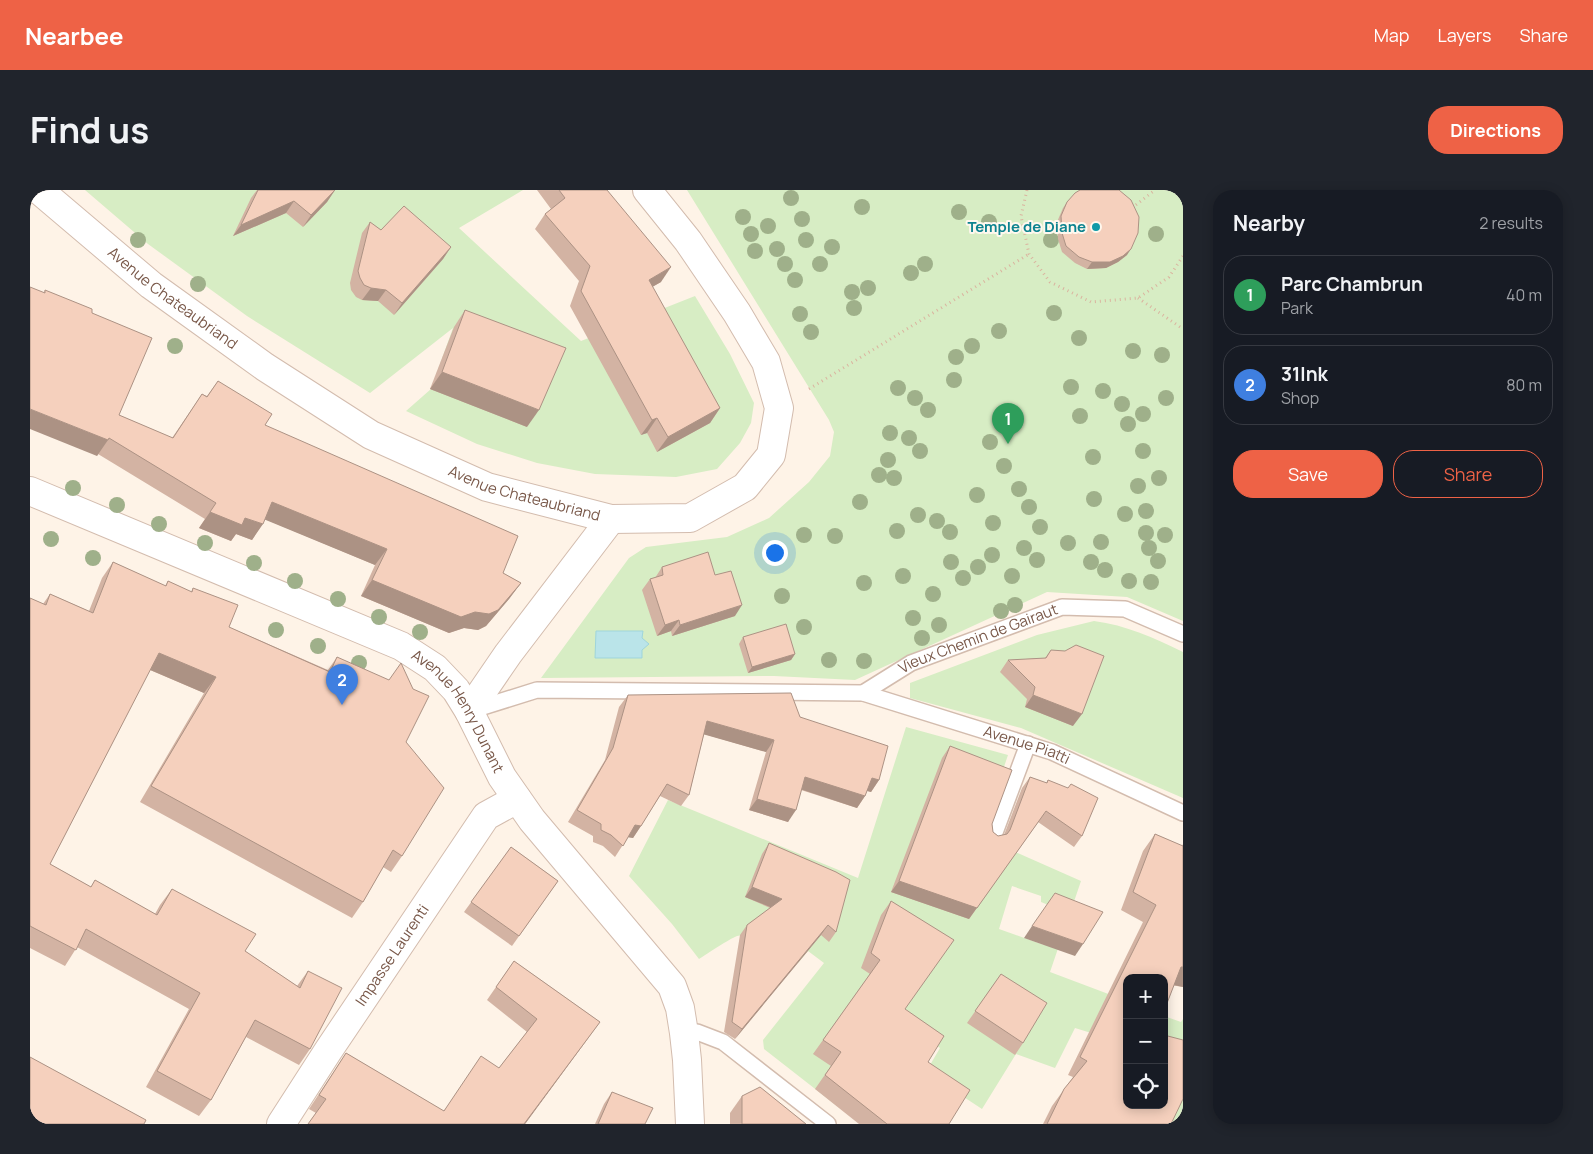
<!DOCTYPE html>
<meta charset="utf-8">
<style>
:root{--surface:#171b24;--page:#20242c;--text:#f1f3f6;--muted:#9ea1a6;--line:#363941;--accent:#ee6246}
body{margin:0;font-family:Manrope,sans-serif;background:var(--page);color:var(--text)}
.controls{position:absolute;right:15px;bottom:15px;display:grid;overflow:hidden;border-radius:10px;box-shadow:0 2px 12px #0003}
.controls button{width:45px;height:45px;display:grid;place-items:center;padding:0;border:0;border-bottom:1px solid var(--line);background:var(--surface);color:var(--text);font:25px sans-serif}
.you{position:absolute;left:744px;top:362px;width:18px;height:18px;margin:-12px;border:4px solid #fff;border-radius:50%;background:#1a73e8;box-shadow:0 0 0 8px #1a73e833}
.badge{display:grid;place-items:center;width:32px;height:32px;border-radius:50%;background:var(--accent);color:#fff;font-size:16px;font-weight:700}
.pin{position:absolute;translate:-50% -41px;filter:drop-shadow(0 1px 2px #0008)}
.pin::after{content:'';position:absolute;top:26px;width:18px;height:15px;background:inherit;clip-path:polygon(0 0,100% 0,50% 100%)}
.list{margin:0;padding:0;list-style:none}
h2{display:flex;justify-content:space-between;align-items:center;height:65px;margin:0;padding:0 20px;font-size:21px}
h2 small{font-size:16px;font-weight:400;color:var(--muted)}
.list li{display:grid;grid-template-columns:32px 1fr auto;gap:15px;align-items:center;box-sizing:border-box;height:80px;margin:0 10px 10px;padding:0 10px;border:1px solid var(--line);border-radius:20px}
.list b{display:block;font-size:19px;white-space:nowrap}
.list p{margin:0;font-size:16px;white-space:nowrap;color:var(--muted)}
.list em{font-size:16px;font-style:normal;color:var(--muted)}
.actions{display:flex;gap:10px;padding:15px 20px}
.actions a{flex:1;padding:11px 0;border:1px solid var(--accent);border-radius:20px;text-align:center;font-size:18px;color:var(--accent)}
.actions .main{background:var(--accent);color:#fff}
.icon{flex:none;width:28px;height:28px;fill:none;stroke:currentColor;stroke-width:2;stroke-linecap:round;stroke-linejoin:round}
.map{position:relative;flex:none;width:1153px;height:934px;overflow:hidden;border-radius:20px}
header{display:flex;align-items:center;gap:30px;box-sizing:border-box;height:70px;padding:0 25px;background:var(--accent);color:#fff}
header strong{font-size:24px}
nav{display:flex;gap:28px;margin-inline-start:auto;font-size:18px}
.intro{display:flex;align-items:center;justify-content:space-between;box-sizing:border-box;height:120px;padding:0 30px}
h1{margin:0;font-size:35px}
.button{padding:12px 22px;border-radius:20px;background:var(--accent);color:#fff;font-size:18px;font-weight:700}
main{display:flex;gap:30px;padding:0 30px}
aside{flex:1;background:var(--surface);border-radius:20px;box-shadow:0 2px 12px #0003}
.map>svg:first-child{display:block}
</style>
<header>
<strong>Nearbee</strong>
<nav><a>Map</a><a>Layers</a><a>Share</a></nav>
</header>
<div class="intro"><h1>Find us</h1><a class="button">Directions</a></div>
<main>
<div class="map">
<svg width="1153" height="934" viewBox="0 0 1153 934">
<rect width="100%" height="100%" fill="#fef3e7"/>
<g fill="#d7edc4" fill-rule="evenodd">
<path d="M 55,0 L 493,0 L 429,38 L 551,151 L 665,106 L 700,164 L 724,213 L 721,233 L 710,253 L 687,279 L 646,287 L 565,284 L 507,273 L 447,254 L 376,221 L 401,199 L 423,138 L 340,203 L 217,126 L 118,54 Z"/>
<path d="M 657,0 L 1153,0 L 1153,431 L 1097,407 L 1017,402 L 825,490 L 744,486 L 511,488 L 599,368 L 616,357 L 697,347 L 739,328 L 779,292 L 800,266 L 804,242 L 799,230 Z"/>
<path d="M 1064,431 C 1096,435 1124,448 1153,462 L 1153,608 L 991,538 L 880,508 L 880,493 L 1007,445 Z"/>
<path d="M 876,537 L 978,565 L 948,654 L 965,653 L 1051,691 L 1020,782 L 1097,811 L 1097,854 L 1045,838 L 1025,878 L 986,864 L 952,919 L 911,892 L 900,875 L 910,858 L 868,830 L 807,916 L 734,859 L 733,850 L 794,773 L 778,761 L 768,773 C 753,763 726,741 707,746 C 699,749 677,764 669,769 L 642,734 L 599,686 L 638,610 L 828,688 ZM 982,696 L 1011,706 L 1011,712 L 1028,719 L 1014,755 L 969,739 Z"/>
<path d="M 1134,826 L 1151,832 L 1153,829 L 1153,871 L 1134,866 Z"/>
<path d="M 1153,901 L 1153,934 L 1137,934 Z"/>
</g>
<path fill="#bae4e9" stroke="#9fd5db" d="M 566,441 L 613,441 L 612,448 L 619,454 L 612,460 L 612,468 L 565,468 Z"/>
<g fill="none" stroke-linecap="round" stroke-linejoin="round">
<defs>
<g id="service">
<path id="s1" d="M 833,503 L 881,473 L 1032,417 L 1095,419 L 1153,444"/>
<path id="s2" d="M 440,521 L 507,500 L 833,503 L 1022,562 L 1153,623"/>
<path d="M 963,648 L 998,554"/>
<path d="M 654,843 L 667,842 L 693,852 L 798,934"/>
</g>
<g id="minor">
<path id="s3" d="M 9,0 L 121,95 L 235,177 L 341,245 L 457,297 L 581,329 L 660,328 L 715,297 L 741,265 L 749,218 L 736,172 L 707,123 L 658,51 L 617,0"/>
<path d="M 439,521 L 478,464 L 581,329"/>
<path id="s4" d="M 251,934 L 298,861 L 456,626 L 487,609"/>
</g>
<g id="tertiary">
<path id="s5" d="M 0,301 L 371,456 L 405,478 L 426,500 L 439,521 L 472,587 L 502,630 L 642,796 L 650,818 L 654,843 L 657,870 L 660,934"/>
</g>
</defs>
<use href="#service" stroke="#d3bcae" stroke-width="18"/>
<use href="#minor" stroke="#d3bcae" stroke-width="30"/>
<use href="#tertiary" stroke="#d3bcae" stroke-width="30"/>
<g stroke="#dab39f" stroke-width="3" stroke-dasharray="1 4" stroke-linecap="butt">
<path d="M 997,0 L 991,26 L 999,64 L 1020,92 L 1061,112 L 1108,108 L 1139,87 L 1153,66"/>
<path d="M 1102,18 L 1125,0"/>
<path d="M 1108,108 L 1153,139"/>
<path d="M 779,199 L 999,64"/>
</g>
<use href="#service" stroke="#fff" stroke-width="15"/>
<use href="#minor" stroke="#fff" stroke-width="28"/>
<use href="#tertiary" stroke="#fff" stroke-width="28"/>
</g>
<g fill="#9fb08a">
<circle cx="761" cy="8" r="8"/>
<circle cx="832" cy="17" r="8"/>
<circle cx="929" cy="22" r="8"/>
<circle cx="713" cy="27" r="8"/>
<circle cx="772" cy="29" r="8"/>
<circle cx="959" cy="32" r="8"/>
<circle cx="738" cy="36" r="8"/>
<circle cx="721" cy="44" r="8"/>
<circle cx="1126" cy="44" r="8"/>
<circle cx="108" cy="50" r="8"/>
<circle cx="776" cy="50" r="8"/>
<circle cx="1021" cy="50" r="8"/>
<circle cx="802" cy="57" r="8"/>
<circle cx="747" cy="59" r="8"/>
<circle cx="725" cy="61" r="8"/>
<circle cx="755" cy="74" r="8"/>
<circle cx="790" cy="74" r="8"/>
<circle cx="895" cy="74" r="8"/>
<circle cx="881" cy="83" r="8"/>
<circle cx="765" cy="90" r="8"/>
<circle cx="168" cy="94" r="8"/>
<circle cx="838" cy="98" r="8"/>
<circle cx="822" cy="102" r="8"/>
<circle cx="824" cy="118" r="8"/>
<circle cx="1024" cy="123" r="8"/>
<circle cx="770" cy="124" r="8"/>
<circle cx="969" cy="141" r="8"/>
<circle cx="781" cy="142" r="8"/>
<circle cx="1049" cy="148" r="8"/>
<circle cx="145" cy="156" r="8"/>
<circle cx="942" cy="156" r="8"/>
<circle cx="1103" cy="161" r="8"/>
<circle cx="1132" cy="165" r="8"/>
<circle cx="926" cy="167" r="8"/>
<circle cx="924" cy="190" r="8"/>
<circle cx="1041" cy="197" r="8"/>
<circle cx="868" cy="198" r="8"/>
<circle cx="1073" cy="201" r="8"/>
<circle cx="885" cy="208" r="8"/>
<circle cx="1136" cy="208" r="8"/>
<circle cx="1092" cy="214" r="8"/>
<circle cx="898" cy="220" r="8"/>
<circle cx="1113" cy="224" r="8"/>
<circle cx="1050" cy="226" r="8"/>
<circle cx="1098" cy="234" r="8"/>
<circle cx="860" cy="243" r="8"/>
<circle cx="879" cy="248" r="8"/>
<circle cx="960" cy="252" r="8"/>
<circle cx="890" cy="261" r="8"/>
<circle cx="1113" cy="261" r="8"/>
<circle cx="1063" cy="267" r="8"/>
<circle cx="858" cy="270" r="8"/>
<circle cx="974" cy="276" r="8"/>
<circle cx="849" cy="285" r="8"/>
<circle cx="864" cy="288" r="8"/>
<circle cx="1129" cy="288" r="8"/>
<circle cx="1108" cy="296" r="8"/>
<circle cx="43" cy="298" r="8"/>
<circle cx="989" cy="299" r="8"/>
<circle cx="947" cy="305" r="8"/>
<circle cx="1064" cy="309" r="8"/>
<circle cx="830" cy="312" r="8"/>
<circle cx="87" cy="315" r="8"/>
<circle cx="999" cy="317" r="8"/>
<circle cx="1116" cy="321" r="8"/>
<circle cx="1095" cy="324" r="8"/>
<circle cx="888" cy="325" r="8"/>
<circle cx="907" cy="331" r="8"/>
<circle cx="963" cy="333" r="8"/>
<circle cx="129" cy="334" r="8"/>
<circle cx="1010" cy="337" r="8"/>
<circle cx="867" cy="341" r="8"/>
<circle cx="920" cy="342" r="8"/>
<circle cx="1116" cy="343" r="8"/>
<circle cx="774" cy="345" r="8"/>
<circle cx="1135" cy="345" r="8"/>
<circle cx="805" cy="346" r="8"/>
<circle cx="21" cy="349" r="8"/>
<circle cx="1071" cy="352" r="8"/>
<circle cx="175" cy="353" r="8"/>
<circle cx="1038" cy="353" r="8"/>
<circle cx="994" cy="358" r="8"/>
<circle cx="1119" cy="358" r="8"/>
<circle cx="962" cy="365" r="8"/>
<circle cx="63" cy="368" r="8"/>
<circle cx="1007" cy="370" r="8"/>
<circle cx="1128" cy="371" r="8"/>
<circle cx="921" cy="372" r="8"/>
<circle cx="1061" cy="372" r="8"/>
<circle cx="224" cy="373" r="8"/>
<circle cx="948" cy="377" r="8"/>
<circle cx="1075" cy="380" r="8"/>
<circle cx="873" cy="386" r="8"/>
<circle cx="982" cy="386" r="8"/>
<circle cx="933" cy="388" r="8"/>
<circle cx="265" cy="391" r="8"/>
<circle cx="1099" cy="391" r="8"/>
<circle cx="1121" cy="392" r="8"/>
<circle cx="834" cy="393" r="8"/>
<circle cx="903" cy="404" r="8"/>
<circle cx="752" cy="406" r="8"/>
<circle cx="308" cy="409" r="8"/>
<circle cx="985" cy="415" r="8"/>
<circle cx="971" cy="421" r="8"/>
<circle cx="349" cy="427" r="8"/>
<circle cx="883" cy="428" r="8"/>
<circle cx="909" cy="435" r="8"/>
<circle cx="774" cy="437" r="8"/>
<circle cx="246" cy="440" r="8"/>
<circle cx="390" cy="442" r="8"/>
<circle cx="892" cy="448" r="8"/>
<circle cx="288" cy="456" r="8"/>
<circle cx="799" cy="470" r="8"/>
<circle cx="834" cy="471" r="8"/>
<circle cx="329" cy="473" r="8"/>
</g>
<g fill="#d3b3a3">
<path d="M 227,0 L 305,0 L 297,12 L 273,37 L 256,23 L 203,46 L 221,8 Z"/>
<path d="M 507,0 L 577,0 L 631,92 L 622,97 L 690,218 L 680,233 L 627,262 L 617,243 L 611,245 L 540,116 L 549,91 L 505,39 L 515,24 L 521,19 Z"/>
<path d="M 1037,12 L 1097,65 L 1088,72 L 1076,78 L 1057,79 L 1045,73 L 1032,62 L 1028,49 L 1027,32 L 1033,18 Z"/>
<path d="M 340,32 L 351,40 L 421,57 L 413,69 L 364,125 L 348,111 L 332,110 L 326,107 L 321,100 L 320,93 L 332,43 Z"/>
<path d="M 15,100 L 62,123 L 89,225 L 142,248 L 172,204 L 177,206 L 188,191 L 235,235 L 473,383 L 491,393 L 479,409 L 456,436 L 448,440 L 434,438 L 419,443 L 331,406 L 345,375 L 235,329 L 222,350 L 206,344 L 201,351 L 169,338 L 175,329 L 68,264 L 67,266 L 14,102 Z"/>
<path d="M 435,120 L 497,237 L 400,199 L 424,137 Z"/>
<path d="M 83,372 L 135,396 L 138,391 L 161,402 L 163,398 L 199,437 L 298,480 L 307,467 L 376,552 L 372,666 L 361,682 L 353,677 L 333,712 L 322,728 L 110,612 L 174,503 L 120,480 L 20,674 L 61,697 L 65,690 L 125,724 L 130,715 L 142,699 L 215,761 L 267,796 L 278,781 L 280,859 L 269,875 L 216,847 L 181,910 L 169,926 L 116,897 L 159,819 L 47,757 L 35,776 L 0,758 L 0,408 L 13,414 L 20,404 L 59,421 L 72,388 Z"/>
<path d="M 632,377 L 685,385 L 705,426 L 642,446 L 641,441 L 627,446 L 612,400 L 620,389 L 625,388 Z"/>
<path d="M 713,447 L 765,464 L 761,470 L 718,483 L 709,454 Z"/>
<path d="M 1021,460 L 1043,536 L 995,517 L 997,509 L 970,482 L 978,470 L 1015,468 Z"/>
<path d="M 598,505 L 770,527 L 849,590 L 841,602 L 837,601 L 835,606 L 827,618 L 771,600 L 758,632 L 719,620 L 736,562 L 674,544 L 659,605 L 651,616 L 630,606 L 603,648 L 598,647 L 585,667 L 573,656 L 563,652 L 563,646 L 538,632 L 575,570 L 589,517 Z"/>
<path d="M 920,556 L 962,634 L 963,642 L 968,646 L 974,645 L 992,598 L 1000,587 L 1016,593 L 1018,590 L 1052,646 L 1044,657 L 1008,632 L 939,729 L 861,702 L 912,568 Z"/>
<path d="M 1125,644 L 1152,656 L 1153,654 L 1153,797 L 1097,788 L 1141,934 L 1013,934 L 1022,916 L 1043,887 L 1038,885 L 1113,732 L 1091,720 L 1113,661 Z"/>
<path d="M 739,653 L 806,742 L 799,752 L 791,745 L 705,849 L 694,842 L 710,745 L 717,735 L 740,718 L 715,707 L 732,664 Z"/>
<path d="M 481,657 L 528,691 L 482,756 L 434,722 Z"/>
<path d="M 861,711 L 875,819 L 898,872 L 919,934 L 829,934 L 785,899 L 801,876 L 783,864 L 840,784 L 831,778 L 851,725 Z"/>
<path d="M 484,771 L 570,832 L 495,934 L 278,934 L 286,923 L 279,919 L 316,863 L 413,921 L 469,878 L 497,842 L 457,810 Z"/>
<path d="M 971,784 L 993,853 L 985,865 L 937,833 Z"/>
<path d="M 582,902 L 615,934 L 565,934 L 574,914 Z"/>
<path d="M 712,906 L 776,934 L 700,934 L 700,923 Z"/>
</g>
<g fill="#ac9284">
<path d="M 305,0 L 297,12 L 273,37 L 281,25 Z"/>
<path d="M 264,11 L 256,23 L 203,46 L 211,35 Z"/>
<path d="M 421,57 L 413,69 L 364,125 L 372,113 Z"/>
<path d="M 1101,59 L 1097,65 L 1088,72 L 1076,78 L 1057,79 L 1062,72 Z"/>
<path d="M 641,77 L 631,92 L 608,105 L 619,90 Z"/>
<path d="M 341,98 L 356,100 L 348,111 L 332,110 Z"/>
<path d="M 412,182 L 509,220 L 497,237 L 400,199 Z"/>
<path d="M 690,218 L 680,233 L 627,262 L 638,247 Z"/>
<path d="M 0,219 L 78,250 L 67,266 L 0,239 Z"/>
<path d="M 627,228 L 617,243 L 611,245 L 622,230 Z"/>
<path d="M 242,312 L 357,359 L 345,375 L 231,328 Z"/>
<path d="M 180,322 L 215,328 L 233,334 L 222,350 L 206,344 L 201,351 L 169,338 Z"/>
<path d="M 342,390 L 491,393 L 479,409 L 456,436 L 448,440 L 434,438 L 419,443 L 331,406 Z"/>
<path d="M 712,415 L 705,426 L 642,446 L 650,435 Z"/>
<path d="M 649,430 L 641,441 L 627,446 L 635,435 Z"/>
<path d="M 129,463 L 186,487 L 174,503 L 118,479 Z"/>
<path d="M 765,464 L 761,470 L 718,483 L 722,477 Z"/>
<path d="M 1003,505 L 1052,524 L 1043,536 L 995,517 Z"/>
<path d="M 677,531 L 744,550 L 736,562 L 669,543 Z"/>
<path d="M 775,587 L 835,606 L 827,618 L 767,598 Z"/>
<path d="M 842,588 L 849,590 L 841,602 L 834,600 Z"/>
<path d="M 727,609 L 766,620 L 758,632 L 719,620 Z"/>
<path d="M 1008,632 L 939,729 L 861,702 L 869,691 Z"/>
<path d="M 605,635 L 611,636 L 603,648 L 597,647 Z"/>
<path d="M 722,697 L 752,709 L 745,719 L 715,707 Z"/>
<path d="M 798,735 L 791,745 L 705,849 L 712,839 Z"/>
<path d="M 1002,736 L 1053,754 L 1045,766 L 994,748 Z"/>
<path d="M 1151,777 L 1153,777 L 1153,797 L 1139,794 Z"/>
<path d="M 570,832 L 495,934 L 494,934 Z"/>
</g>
<g fill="#f5d0bd" stroke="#ac9284">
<path d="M 228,0 L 305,0 L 281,25 L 264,11 L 211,35 Z"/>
<path d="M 529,0 L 577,0 L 641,77 L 619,90 L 690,218 L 638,247 L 627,228 L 622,230 L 551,101 L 560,76 L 515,24 L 535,8 Z"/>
<path d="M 1050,0 L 1089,0 L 1101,10 L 1109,27 L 1108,43 L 1101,59 L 1093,66 L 1080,72 L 1062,72 L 1049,67 L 1036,56 L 1032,43 L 1031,26 L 1037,12 L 1045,3 Z"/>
<path d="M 374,16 L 421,57 L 372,113 L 356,100 L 341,98 L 334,95 L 330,88 L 328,81 L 340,32 L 351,40 Z"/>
<path d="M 0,97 L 15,103 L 15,100 L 62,119 L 62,123 L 122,148 L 89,225 L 143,248 L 172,204 L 177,207 L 188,191 L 242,224 L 235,235 L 488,346 L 473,383 L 491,393 L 468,420 L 459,424 L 445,422 L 431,427 L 342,390 L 357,359 L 242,312 L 233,334 L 215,328 L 212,335 L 180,322 L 186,313 L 79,248 L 78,250 L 0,219 Z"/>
<path d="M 435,120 L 536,158 L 509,220 L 412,182 Z"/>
<path d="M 678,362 L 685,385 L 701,381 L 712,415 L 650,435 L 649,430 L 635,435 L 620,389 L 633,385 L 632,377 Z"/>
<path d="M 83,372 L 136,396 L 138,391 L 162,402 L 163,398 L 208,415 L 199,437 L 300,482 L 307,467 L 359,490 L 371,473 L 383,499 L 399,506 L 376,552 L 414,598 L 372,666 L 363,660 L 333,712 L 121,596 L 186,487 L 129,463 L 20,674 L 61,697 L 65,690 L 127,725 L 142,699 L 226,744 L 215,761 L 270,798 L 278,781 L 312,798 L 280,859 L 225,830 L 181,910 L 127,881 L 170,803 L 56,739 L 46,760 L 0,736 L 0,408 L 16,415 L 20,404 L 63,423 Z"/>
<path d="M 756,434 L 765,464 L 722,477 L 713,447 Z"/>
<path d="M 1046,455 L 1074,466 L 1052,524 L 1003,505 L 1005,497 L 978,470 L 1016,468 L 1021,460 L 1035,461 Z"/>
<path d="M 761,503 L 770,527 L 858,556 L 849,590 L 842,588 L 835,606 L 775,587 L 766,620 L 727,609 L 744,550 L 677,531 L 659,605 L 637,594 L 611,636 L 605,635 L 593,656 L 581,645 L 571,640 L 571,634 L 547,620 L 583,558 L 598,505 Z"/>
<path d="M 920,556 L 982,580 L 962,634 L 963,642 L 968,646 L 977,644 L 980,640 L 1000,587 L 1017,593 L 1018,590 L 1038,598 L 1041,594 L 1068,608 L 1052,646 L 1016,621 L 947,718 L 869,691 Z"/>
<path d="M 1125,644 L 1153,656 L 1153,777 L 1151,777 L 1134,821 L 1134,788 L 1097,788 L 1097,915 L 1134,915 L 1134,845 L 1153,850 L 1153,909 L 1141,934 L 1017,934 L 1034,899 L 1057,871 L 1050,867 L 1126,715 L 1103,702 Z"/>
<path d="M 739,653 L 806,682 L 820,690 L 806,742 L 798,735 L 712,839 L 702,832 L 717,735 L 752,709 L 722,697 Z"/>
<path d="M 481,657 L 528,691 L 489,746 L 441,712 Z"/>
<path d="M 1025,703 L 1073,722 L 1053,754 L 1002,736 Z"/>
<path d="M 861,711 L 924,750 L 875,819 L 914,846 L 898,872 L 940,900 L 919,934 L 857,934 L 795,885 L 811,862 L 793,850 L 850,770 L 841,763 Z"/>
<path d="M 484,771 L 570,832 L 494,934 L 278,934 L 296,909 L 289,905 L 316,863 L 414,921 L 451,866 L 469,878 L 507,829 L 466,797 Z"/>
<path d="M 971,784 L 1017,813 L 993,853 L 945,821 Z"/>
<path d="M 0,867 L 116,930 L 114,934 L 0,934 Z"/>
<path d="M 730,897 L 776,934 L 712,934 L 712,906 Z"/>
<path d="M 582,902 L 623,918 L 615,934 L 568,934 Z"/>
</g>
<circle fill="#0f9aa8" stroke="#fff8ee" stroke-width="2" cx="1066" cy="37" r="5"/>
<g text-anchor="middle" stroke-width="4" stroke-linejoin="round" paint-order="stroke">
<g font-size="15" font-weight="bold" fill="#0d838f" stroke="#fff8ee" text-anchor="end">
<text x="1056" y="42">Temple de Diane</text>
</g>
<g font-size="15" fill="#795849" stroke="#fff8ee">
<text dy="5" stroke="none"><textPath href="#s3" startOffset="172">Avenue Chateaubriand</textPath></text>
<text dy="5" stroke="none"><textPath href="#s3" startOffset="578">Avenue Chateaubriand</textPath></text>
<text dy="5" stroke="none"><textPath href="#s1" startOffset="128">Vieux Chemin de Gairaut</textPath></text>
<text dy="5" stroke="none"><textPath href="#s5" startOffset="491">Avenue Henry Dunant</textPath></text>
<text dy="5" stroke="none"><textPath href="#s2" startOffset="568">Avenue Piatti</textPath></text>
<text dy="5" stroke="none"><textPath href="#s4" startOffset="202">Impasse Laurenti</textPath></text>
</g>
</g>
</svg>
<div class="controls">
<button>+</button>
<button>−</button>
<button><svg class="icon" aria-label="locate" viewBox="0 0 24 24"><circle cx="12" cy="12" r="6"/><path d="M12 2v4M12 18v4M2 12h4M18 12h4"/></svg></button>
</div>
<div class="you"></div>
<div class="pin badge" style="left:978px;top:254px;background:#2e9e5b">1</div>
<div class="pin badge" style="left:312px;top:515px;background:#3f7fe0">2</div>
</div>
<aside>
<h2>Nearby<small>2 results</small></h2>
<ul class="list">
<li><span class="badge" style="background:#2e9e5b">1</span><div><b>Parc Chambrun</b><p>Park</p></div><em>40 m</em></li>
<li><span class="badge" style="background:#3f7fe0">2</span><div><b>31Ink</b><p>Shop</p></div><em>80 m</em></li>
</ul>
<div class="actions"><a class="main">Save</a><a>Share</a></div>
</aside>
</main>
